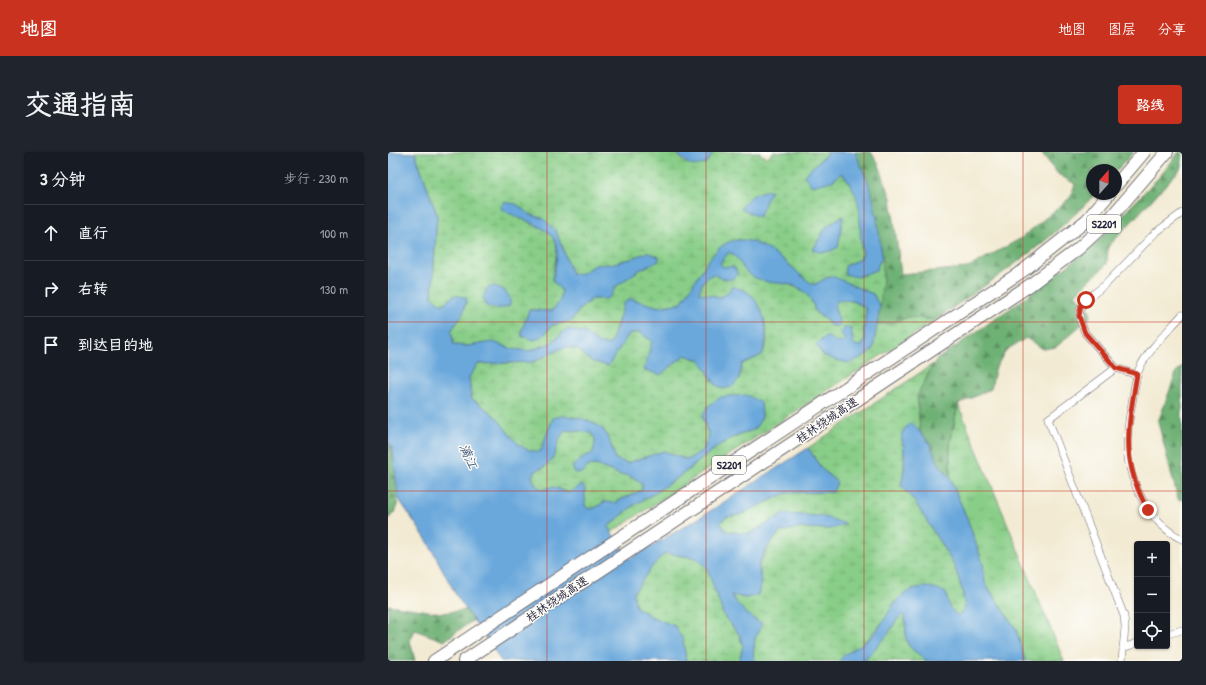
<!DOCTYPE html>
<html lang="zh">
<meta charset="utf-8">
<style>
:root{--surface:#171b24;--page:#20242c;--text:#f1f3f6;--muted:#9ea1a6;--line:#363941;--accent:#c8321e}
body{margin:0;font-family:"Patrick Hand","LXGW WenKai TC",sans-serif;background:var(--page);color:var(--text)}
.controls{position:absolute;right:12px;bottom:12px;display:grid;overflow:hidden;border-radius:4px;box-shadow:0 1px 3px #0004}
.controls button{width:36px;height:36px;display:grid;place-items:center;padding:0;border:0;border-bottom:1px solid var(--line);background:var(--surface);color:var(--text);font:20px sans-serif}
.compass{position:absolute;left:698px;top:12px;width:36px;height:36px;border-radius:50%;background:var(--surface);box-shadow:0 1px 3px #0004;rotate:21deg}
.stop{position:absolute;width:12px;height:12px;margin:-9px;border:3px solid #c8321e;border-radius:50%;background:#fff}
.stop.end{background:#c8321e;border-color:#fff;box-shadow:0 1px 4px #0008}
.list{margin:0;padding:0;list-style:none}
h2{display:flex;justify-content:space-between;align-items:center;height:52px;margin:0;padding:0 16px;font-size:17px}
h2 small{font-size:13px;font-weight:400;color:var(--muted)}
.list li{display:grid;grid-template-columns:26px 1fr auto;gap:12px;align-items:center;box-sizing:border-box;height:56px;padding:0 16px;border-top:1px solid var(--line)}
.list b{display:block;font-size:15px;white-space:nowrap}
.list em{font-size:13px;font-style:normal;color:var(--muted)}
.icon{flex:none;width:22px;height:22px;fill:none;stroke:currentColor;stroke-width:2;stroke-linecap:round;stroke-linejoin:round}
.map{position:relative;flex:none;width:794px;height:509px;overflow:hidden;border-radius:4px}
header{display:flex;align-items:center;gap:24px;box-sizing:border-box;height:56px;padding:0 20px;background:var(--accent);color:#fff}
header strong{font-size:19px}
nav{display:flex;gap:22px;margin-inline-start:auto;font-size:14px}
.intro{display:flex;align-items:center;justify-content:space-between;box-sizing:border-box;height:96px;padding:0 24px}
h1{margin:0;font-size:28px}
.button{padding:10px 18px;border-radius:4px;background:var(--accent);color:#fff;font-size:14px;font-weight:700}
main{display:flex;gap:24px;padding:0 24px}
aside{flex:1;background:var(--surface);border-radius:4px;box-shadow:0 1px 3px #0004}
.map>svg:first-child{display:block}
</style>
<header>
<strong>地图</strong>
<nav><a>地图</a><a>图层</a><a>分享</a></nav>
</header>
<div class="intro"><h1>交通指南</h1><a class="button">路线</a></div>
<main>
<aside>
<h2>3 分钟<small>步行 · 230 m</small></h2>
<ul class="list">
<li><svg class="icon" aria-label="ahead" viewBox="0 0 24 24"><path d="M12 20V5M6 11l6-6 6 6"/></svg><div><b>直行</b></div><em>100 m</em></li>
<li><svg class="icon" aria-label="right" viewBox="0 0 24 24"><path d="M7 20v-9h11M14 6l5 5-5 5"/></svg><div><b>右转</b></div><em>130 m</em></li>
<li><svg class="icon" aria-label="arrive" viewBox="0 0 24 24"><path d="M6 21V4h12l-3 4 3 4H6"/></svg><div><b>到达目的地</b></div></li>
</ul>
</aside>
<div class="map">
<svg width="794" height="509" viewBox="0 0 794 509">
<defs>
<pattern id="grass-tufts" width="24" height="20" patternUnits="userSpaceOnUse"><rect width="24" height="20" fill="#89ce88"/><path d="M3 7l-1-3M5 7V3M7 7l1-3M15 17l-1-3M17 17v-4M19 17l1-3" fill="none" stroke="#76b176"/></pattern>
<pattern id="forest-firs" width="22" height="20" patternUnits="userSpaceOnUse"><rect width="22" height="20" fill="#6eb174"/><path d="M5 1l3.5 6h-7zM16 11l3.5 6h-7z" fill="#5a9060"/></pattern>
<pattern id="wetland-marsh" width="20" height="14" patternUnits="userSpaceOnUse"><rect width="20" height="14" fill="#89ce88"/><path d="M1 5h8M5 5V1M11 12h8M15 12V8" fill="none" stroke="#76b176"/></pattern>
</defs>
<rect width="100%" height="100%" fill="#fdfcf7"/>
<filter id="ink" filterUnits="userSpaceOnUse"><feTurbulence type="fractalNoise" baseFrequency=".025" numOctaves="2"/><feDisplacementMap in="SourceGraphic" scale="8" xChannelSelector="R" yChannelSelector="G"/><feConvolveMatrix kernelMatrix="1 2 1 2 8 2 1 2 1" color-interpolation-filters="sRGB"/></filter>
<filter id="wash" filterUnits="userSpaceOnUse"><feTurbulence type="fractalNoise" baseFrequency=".012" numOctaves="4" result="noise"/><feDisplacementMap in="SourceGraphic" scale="16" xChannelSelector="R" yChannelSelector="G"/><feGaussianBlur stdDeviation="0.9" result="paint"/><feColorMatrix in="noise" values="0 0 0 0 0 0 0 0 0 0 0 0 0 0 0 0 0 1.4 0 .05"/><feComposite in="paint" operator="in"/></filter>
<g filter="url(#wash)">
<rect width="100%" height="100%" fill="#f2ead2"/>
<path fill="url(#grass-tufts)" stroke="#567862" d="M 570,252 L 676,509 L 637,509 L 628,477 L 597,431 L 595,412 L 580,369 L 562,326 L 562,293 Z"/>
<g fill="url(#forest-firs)" stroke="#486a58">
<path d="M 467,0 L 483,0 L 491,13 L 503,46 L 513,122 L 579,116 L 632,87 L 682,46 L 687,32 L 670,22 L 653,0 L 746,0 L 728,19 L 704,18 L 704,42 L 707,42 C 661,92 603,129 547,168 L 521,165 L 502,172 L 489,172 L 495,127 L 494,104 L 483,37 Z"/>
<path d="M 791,0 L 794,0 L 794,15 L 720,95 L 719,112 L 687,142 L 702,158 L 702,165 L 668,195 L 655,197 L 638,186 L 618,198 L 607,217 L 603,237 L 570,252 L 562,293 L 562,326 L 550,310 L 540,289 L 532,280 L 529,244 L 548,208 L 630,151 L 702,97 L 773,23 Z"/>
<path d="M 794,214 L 794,348 L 790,347 L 770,270 L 789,219 Z"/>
<path d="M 0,288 C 7,303 14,345 7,361 C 5,363 2,365 0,367 Z"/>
<path d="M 0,453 L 54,461 L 78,458 L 85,468 L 56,489 L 27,478 L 22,489 L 27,509 L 0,509 Z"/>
</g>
<g fill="url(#wetland-marsh)" stroke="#567862" fill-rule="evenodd">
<path d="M 27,0 L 287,0 L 297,11 L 324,3 L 321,0 L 372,0 L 373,3 L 380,5 L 385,0 L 441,0 L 422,17 L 444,29 L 454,21 C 463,31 470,44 473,58 C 476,72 472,87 475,102 L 472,107 L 457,114 L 487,118 L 494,104 L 495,127 L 492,155 L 485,142 C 470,137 457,128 442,124 L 426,133 L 414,126 L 401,112 L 350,87 L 304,135 L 293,151 L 271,155 L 243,147 L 230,169 L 223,193 L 211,192 L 197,181 L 179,177 L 163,191 L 141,199 L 124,197 L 105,190 L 80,194 L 66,193 L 63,179 L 75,161 L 67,143 L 54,154 L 44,145 L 49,63 ZM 128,52 L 141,62 L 156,67 L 175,95 L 178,109 L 184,122 L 192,122 L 207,113 L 222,112 L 243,107 L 259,100 L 262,114 L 251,118 L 227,135 L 224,142 L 219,146 L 204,147 L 193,156 L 183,169 L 164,173 L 155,184 L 134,185 L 134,178 L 141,158 L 164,159 L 172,149 L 174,139 L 164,127 L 169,99 L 168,90 L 159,78 L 142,71 ZM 454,64 L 450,95 L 425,98 L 438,75 Z"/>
<path d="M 341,100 L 347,103 L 354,112 L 379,129 L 400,132 L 418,140 L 424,149 L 428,161 L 438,167 L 449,162 L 446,153 L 449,149 C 462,147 468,149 478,157 L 476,179 L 477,188 L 473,195 L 465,192 L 463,177 L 458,189 L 449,191 L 441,185 L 436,186 L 428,193 L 435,203 L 485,197 L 489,172 L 502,172 L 521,165 L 547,168 L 224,380 L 220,375 L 246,353 L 267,341 L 296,321 L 330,294 L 342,287 L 367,277 L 314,264 L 321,284 L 315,298 L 299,308 L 276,299 L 239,311 L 227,307 L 224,295 L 215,277 L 165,266 L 152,301 C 127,299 122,282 108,265 C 101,258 91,252 83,246 L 81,225 L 90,212 L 145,210 L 176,195 L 189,197 L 203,209 L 220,214 L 241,182 L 251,180 L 264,189 L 260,205 L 284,212 L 296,203 L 312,208 L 327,232 L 351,227 L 354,212 L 374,203 L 379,190 L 377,173 L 339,142 L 332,145 L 311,141 C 313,132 316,125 326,122 L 331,126 L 339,116 L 335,115 L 332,111 Z"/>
<path d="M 545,212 L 529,244 L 532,280 L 523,271 C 507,286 516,285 516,301 C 517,312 516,322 513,333 L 527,350 L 566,413 L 574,437 L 577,456 L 570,465 L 561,455 L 531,435 L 507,450 L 497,467 L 481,486 L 451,509 L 369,509 L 365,505 L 367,469 L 354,459 L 343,443 L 374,430 L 371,413 L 381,394 L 392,380 L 412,376 L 443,377 L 396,362 L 361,382 L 338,379 L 331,371 L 338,365 L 351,363 L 398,341 L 420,340 L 449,331 L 433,316 L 420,296 Z"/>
<path d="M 178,278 C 197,281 213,274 205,301 L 196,305 L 184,315 L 208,313 L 233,323 L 239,323 L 248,327 L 254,332 L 254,338 L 226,351 L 216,350 L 207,356 L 201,357 L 196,354 L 197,337 L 189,337 L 180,341 C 171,337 165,332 156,338 C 139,333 141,319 157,315 L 173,283 Z"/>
<path d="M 277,401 L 309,406 L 319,416 L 336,464 L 351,482 L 355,494 L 352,509 L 298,509 L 295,488 L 287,474 L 264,465 L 248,455 L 245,441 L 266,412 Z"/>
<path d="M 515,461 C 520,471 515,482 520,492 C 523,498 534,503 539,509 L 476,509 L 500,482 L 508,469 Z"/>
</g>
<g fill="#6aa8dc" stroke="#46658c" fill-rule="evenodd">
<path d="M 0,0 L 27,1 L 49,63 L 44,145 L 54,153 L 67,143 L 79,146 L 75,161 L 63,179 L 66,193 L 80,194 L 105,190 L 124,197 L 141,199 L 163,191 L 179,177 L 197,181 L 211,192 L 223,192 L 236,151 L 243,147 L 271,155 L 293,151 C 324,107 333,62 393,106 C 405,115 413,125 426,133 L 442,124 C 457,128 470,137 485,142 L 492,155 L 485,197 L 478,203 L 462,211 L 447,208 L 435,203 L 428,193 L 436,186 L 441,185 L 449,191 L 458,189 L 452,181 L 457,175 L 463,177 L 465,192 L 473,195 L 477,188 L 476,179 L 478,157 C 468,149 462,147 449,149 L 446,154 L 452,172 L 449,175 L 442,173 L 438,167 L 428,161 C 415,117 387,141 361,122 C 352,116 352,105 341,100 L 332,111 L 335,115 L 346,115 L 350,122 C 344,131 334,127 326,122 C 316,125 313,132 311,141 L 332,145 L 339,142 L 344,134 C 350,136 358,138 362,142 C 378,158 382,183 374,203 L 354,212 L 351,227 L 344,235 L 334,237 L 327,232 L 312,208 L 297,203 L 272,223 L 256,218 L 264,189 L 251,180 L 241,182 L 220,214 L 203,209 L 189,197 L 176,195 L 145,210 L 90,212 L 81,225 L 83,246 C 91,252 101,258 108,265 C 122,281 129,299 152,300 L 165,266 C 175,263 180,264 190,266 C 217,272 220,281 227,307 L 239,311 L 276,299 L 299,308 L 315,298 L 321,284 L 314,264 L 320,254 L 333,245 L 358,243 L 373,250 L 374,265 L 367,277 L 342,287 L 330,294 L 296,321 L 267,341 L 246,353 L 220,375 L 241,407 L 311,366 L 420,296 L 433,316 L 449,331 L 445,340 L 398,341 L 351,363 L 338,365 L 332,371 L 338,379 L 361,382 L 396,362 L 433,364 L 458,372 L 443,377 L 412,376 L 392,380 C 386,387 370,406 371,415 C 372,428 374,429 370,443 L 358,446 L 343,443 C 352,455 360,466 374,471 L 367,487 L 365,505 L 369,509 L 351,509 L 355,494 L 351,482 L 336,464 L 319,416 L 309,406 L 277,401 L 266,412 L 245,441 L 248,455 L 264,465 L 287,474 L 295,488 L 298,509 L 113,509 L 68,443 L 40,390 L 10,346 L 5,298 L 0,288 ZM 178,278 C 196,281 213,274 205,301 L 196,305 L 184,315 L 187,321 L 194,321 L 200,314 L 208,313 L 233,323 L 239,323 L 248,327 L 254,332 L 254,338 L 226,351 L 216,350 L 207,356 L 201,357 L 197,354 L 197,337 L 194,333 L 180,341 C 171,337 165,332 155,338 C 150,336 149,335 146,330 C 138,318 158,317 163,309 C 170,299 168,287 178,278 Z"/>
<path d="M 288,0 L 321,0 L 324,3 L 319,10 C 302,19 298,10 288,0 Z"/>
<path d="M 441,0 L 467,0 L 483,37 L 489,67 L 494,104 L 488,118 L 469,125 L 457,122 L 457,114 L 472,107 L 475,102 C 468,70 480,51 454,21 L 444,29 L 424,34 L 416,23 Z"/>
<path d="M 383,38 L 371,65 L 353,57 C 358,45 371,39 383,38 Z"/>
<path d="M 116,50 L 128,52 L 141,62 L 156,67 L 168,79 L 184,122 L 192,122 L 207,113 L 222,112 L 243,107 L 259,100 L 271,105 L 271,109 L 251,118 L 227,135 L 224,142 L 219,147 L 204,147 L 193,156 L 183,169 L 164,173 L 155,184 L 146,188 L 134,184 L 134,178 L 141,158 L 164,159 L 172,149 L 174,139 L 164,128 C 166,119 169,109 169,100 C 170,72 130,70 113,56 Z"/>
<path d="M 455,64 L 450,95 C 442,100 435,102 425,98 L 438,75 Z"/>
<path d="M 106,134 C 115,136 126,144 121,154 C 111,157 106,158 97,153 L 95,146 L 99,136 Z"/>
<path d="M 523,270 L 540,289 L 550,310 L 562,326 L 580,369 L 595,412 L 597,431 L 628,477 L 637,509 L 539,509 C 534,504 523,498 520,492 C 515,482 521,471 515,462 L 508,469 L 500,482 L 476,509 L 451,509 C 458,499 471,495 481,487 C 492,477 498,464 506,452 C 518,435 541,430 558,441 L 561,455 L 570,464 L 577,456 L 574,437 L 566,413 L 527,350 L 513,333 C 516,322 517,312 516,301 C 516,285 507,286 523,270 Z"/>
</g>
</g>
<g filter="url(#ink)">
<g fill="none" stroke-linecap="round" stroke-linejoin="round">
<defs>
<g id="minor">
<path d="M 794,163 C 780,179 762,196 752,215 C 747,226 746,239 744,251 C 741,266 739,281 739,297 C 741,331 762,372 794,387"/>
<path d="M 728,216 L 660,267 L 736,464 L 737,475 L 734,509"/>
<path d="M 749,223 L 728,216 L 697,181 L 692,168 L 692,158 L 698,148 L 718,132 L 767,81 L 794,61"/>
<path d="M 779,482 L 794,478"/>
<path d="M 735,496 L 749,491"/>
</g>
<g id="motorway">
<path d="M 728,33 L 756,0"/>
<path d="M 46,509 L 636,118 L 699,68 L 721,42"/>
<path d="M 76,509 L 642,133 L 690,97 L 719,70 L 779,0"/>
</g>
</defs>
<use href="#minor" stroke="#6b6870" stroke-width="8"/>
<use href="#motorway" stroke="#6b6870" stroke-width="14"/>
<use href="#minor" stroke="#fff" stroke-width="7"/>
<use href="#motorway" stroke="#fff" stroke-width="12"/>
</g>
</g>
<g fill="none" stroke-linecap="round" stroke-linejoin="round" filter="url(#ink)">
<path stroke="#c8321e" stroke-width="5" d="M 698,148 L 693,154 L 691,164 L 697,181 L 728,216 L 749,222 C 740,276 732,308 760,358"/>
</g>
<path fill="none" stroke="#c8321e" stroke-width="1" stroke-opacity="0.55" d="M 159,0 L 159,509M 318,0 L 318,509M 476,0 L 476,509M 635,0 L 635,509M 0,170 L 794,170M 0,339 L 794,339"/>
<g text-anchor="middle" stroke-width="3" stroke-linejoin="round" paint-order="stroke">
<g fill="#fdfcf7" stroke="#646373" stroke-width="1">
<rect x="699" y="63" width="34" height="18" rx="3"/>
<rect x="324" y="304" width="34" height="18" rx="3"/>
</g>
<g font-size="11" font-weight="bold" fill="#22223b">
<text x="716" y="76">S2201</text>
<text x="341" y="317">S2201</text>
</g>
<g font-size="12" fill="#22223b" stroke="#fdfcf7">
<text transform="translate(439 268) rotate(-34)" y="4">桂林绕城高速</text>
<text transform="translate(169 447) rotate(-34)" y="4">桂林绕城高速</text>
</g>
<g font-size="13" font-style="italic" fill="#3f587b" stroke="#fdfcf7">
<text transform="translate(81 304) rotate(66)" y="5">漓江</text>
</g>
</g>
</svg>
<div class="controls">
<button>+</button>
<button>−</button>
<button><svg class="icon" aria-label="locate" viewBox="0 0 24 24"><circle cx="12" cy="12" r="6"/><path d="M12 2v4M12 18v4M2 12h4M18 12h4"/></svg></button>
</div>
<svg class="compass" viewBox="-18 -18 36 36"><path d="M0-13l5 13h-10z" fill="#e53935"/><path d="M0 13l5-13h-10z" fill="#9ea1a6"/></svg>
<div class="stop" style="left:698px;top:148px"></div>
<div class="stop end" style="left:760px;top:358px"></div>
</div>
</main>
